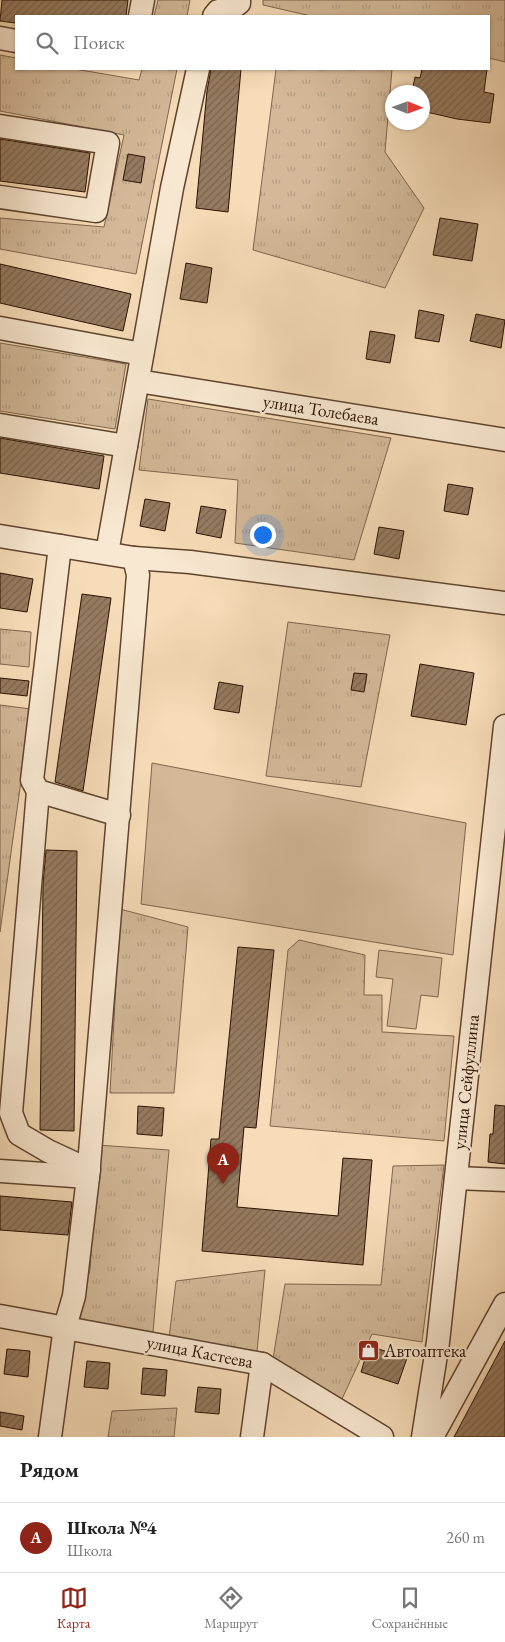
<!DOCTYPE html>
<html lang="ru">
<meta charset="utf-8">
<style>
:root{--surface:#fff;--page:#f6f6f6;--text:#222;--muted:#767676;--line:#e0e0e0;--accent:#8f2418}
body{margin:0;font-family:"EB Garamond",serif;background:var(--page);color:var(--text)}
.compass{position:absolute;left:385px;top:85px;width:45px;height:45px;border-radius:50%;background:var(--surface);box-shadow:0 1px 4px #0004;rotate:91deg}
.you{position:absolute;left:262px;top:534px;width:18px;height:18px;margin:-12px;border:4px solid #fff;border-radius:50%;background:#1a73e8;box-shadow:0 0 0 8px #1a73e833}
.badge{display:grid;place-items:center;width:32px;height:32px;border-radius:50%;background:var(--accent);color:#fff;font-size:16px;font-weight:700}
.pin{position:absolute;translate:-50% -41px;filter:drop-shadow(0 1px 2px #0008)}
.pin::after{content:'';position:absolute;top:26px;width:18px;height:15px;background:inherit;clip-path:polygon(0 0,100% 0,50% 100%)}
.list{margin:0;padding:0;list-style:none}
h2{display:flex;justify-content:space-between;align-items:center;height:65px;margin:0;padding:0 20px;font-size:21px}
h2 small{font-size:16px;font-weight:400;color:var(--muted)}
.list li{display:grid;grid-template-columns:32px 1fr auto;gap:15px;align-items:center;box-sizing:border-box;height:70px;padding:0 20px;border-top:1px solid var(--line)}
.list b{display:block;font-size:19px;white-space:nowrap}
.list p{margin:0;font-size:16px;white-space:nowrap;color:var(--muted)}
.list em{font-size:16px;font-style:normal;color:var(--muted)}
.icon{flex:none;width:28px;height:28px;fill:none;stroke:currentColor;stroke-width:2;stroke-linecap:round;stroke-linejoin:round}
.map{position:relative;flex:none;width:505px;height:1437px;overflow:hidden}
.search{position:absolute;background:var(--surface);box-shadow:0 1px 4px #0004;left:15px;right:15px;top:15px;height:55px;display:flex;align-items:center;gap:12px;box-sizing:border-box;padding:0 18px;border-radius:0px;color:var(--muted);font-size:19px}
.sheet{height:135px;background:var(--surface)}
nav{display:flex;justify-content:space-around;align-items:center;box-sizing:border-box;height:70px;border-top:1px solid var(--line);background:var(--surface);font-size:14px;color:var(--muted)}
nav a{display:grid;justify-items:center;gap:2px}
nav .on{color:var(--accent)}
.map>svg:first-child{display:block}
</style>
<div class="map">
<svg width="505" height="1437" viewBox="0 0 505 1437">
<defs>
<pattern id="grass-tufts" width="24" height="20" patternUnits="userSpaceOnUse" patternTransform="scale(1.25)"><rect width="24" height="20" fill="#d3b999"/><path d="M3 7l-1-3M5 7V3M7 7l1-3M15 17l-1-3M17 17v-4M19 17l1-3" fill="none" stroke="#b59e82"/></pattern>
<pattern id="building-hatch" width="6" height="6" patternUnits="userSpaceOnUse" patternTransform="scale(1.25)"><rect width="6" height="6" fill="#957b60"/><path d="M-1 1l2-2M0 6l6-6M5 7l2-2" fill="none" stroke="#7a634d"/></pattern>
</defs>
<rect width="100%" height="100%" fill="#f6dcb8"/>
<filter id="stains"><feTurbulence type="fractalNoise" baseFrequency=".004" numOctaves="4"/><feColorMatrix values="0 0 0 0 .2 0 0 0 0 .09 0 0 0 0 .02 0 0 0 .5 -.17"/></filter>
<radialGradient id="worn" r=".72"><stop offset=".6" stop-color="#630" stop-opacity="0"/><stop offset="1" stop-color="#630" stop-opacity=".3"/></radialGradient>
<g fill="url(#grass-tufts)" stroke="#7f654c">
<path d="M 158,0 L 190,0 L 187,16 L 154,16 Z"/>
<path d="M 263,0 L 505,0 L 505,62 L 489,58 L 489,16 L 311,16 L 263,5 Z"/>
<path d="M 0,55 L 16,58 L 16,69 L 75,69 L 139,80 L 142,69 L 177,69 L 136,274 L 0,249 L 0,218 L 104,227 L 124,135 L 0,111 Z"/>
<path d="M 276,69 L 392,69 L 385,152 L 424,208 L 385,288 L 253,250 Z"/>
<path d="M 0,343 L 126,364 L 115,429 L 0,411 Z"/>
<path d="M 148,399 L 391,438 L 354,560 L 235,543 L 238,480 L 139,470 Z"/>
<path d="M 288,622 L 390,635 L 361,787 L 266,776 Z"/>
<path d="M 0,629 L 31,632 L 29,667 L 0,664 Z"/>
<path d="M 0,705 L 31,709 L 0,932 Z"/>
<path d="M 120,909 L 188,927 L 174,1093 L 110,1093 Z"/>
<path d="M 299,940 L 365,955 L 364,995 L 382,995 L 382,1032 L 454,1036 L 444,1141 L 270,1126 L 288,950 Z"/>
<path d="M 97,1145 L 169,1150 L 153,1332 L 75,1319 L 90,1270 Z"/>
<path d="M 444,1165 L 422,1342 L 372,1334 L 342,1399 L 273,1359 L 285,1284 L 381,1285 L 393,1166 Z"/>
<path d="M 265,1270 L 257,1351 L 169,1338 L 176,1281 Z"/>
<path d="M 177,1408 L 174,1437 L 108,1437 L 112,1411 Z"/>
</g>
<g fill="#d3b999" stroke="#7f654c">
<path d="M 152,763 L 466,823 L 453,955 L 141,904 Z"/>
<path d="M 379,950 L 442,958 L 438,997 L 421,995 L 416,1029 L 387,1026 L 393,979 L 376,977 Z"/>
</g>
<g fill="url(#building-hatch)" stroke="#2b1100">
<path d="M 2,0 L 128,0 L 126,16 L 16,16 L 16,23 L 0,21 Z"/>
<path d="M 211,69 L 241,69 L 228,212 L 196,208 L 207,91 Z"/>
<path d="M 422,69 L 487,69 L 484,92 L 494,94 L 490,123 L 457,119 L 422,111 L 422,92 L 412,92 L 415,77 L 420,78 Z"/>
<path d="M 0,139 L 90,153 L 85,192 L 0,181 Z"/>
<path d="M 128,154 L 145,157 L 141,183 L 123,180 Z"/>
<path d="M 440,218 L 478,224 L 472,261 L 433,255 Z"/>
<path d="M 186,263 L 212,268 L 207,303 L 180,299 Z"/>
<path d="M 0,264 L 131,294 L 123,331 L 0,303 Z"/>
<path d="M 419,310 L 444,315 L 439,342 L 415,338 Z"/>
<path d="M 476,314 L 505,320 L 501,348 L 470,341 Z"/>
<path d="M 370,331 L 395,335 L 390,363 L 366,359 Z"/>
<path d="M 0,438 L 104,456 L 99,489 L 0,473 Z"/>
<path d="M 448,484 L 473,488 L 468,515 L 444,511 Z"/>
<path d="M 145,499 L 170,503 L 165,531 L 140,526 Z"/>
<path d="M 201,506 L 226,510 L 221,538 L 196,533 Z"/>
<path d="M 379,527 L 404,531 L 399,559 L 374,554 Z"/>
<path d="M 0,573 L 33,579 L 27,612 L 0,608 Z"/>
<path d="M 82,594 L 111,598 L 83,791 L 55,782 Z"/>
<path d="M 420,664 L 474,673 L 466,725 L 411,716 Z"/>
<path d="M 354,673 L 367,674 L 364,692 L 351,690 Z"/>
<path d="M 0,678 L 29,681 L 27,696 L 0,693 Z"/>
<path d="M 219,682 L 243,686 L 239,713 L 214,709 Z"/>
<path d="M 46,850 L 77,851 L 74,1131 L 40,1130 L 43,884 Z"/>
<path d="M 238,947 L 274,950 L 256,1128 L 244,1127 L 237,1207 L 338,1216 L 343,1158 L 372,1160 L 363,1265 L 202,1251 L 211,1139 L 219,1139 Z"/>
<path d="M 495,1105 L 505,1106 L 505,1164 L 488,1162 L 490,1134 L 493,1134 Z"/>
<path d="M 138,1106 L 164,1108 L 162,1136 L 137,1134 Z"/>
<path d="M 0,1196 L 72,1202 L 68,1235 L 0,1230 Z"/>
<path d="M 505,1341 L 505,1437 L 454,1437 L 480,1388 Z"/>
<path d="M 369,1346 L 407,1358 L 398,1384 L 361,1372 Z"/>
<path d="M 7,1349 L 30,1351 L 28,1377 L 4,1374 Z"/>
<path d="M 87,1361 L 110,1363 L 108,1389 L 84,1387 Z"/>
<path d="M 143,1368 L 167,1370 L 165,1396 L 141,1394 Z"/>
<path d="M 198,1387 L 221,1389 L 219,1414 L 195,1412 Z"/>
<path d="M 0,1412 L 24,1416 L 22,1430 L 0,1426 Z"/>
</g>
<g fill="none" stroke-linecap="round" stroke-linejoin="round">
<defs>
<g id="minor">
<path d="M 140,16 L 143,0"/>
<path d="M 214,16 L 218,11 L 231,9 L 239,3 L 239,0"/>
<path d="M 0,38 L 16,41"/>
<path d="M 0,126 L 108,143 L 96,211 L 0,197"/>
<path d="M 0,328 L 142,354"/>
<path d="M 138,381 L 505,440"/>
<path d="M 0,425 L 126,446"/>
<path d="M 0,536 L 134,558 L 138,575 L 88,1177 L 74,1296 L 65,1327 L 50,1437"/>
<path d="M 60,546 L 32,780 L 38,791 L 119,815"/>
<path d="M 107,553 L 172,188 L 198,69"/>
<path d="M 134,558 L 190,562 L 505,603"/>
<path d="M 38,791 L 11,1113 L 19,1134 L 48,1151 L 89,1170"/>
<path d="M 0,1171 L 88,1177"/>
<path d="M 456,1178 L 505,1180"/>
<path d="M 0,1316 L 262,1364 L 382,1437"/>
<path d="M 252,1437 L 262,1364"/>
<path d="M 423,1437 L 438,1342 L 505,726"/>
<path d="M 432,1437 L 505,1304"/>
</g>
</defs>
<use href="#minor" stroke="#5e442e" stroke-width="25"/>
<use href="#minor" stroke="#f9e8d1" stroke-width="22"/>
</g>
<defs>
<symbol id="shop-square" viewBox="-11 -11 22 22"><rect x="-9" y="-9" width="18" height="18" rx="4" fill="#8f2418" stroke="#f9e8d1"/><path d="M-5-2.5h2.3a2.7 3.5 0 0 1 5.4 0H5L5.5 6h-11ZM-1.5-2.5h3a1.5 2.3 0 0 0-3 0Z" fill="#fff"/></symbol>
</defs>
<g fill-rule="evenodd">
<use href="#shop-square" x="356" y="1338" width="25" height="25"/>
</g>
<g text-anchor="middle" stroke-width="4.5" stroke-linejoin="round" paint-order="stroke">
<g font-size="18" fill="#2b1100" stroke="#f9e8d1">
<text transform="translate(321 410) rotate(9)" y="6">улица Толебаева</text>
<text transform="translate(466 1082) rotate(-84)" y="6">улица Сейфуллина</text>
<text transform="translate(200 1352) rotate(11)" y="6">улица Кастеева</text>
</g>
<g font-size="18" fill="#2b1100" stroke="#f9e8d1" text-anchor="start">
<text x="384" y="1357">Автоаптека</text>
</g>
</g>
<rect width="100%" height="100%" filter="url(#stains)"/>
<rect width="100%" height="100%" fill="url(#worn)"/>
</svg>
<svg class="compass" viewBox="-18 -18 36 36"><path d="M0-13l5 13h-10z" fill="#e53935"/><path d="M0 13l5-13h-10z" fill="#767676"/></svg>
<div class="you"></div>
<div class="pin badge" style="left:223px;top:1184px">A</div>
<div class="search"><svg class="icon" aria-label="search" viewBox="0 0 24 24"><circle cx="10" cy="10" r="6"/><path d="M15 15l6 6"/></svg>Поиск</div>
</div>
<section class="sheet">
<h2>Рядом<small></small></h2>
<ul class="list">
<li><span class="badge">A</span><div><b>Школа №4</b><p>Школа</p></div><em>260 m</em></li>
</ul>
</section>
<nav>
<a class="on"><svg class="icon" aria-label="map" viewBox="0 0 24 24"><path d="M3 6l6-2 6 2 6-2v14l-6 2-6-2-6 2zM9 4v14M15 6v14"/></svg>Карта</a>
<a><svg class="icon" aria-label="directions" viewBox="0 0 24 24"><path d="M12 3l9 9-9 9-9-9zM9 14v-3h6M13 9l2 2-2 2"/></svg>Маршрут</a>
<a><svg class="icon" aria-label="saved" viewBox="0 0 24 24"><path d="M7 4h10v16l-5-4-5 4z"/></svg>Сохранённые</a>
</nav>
